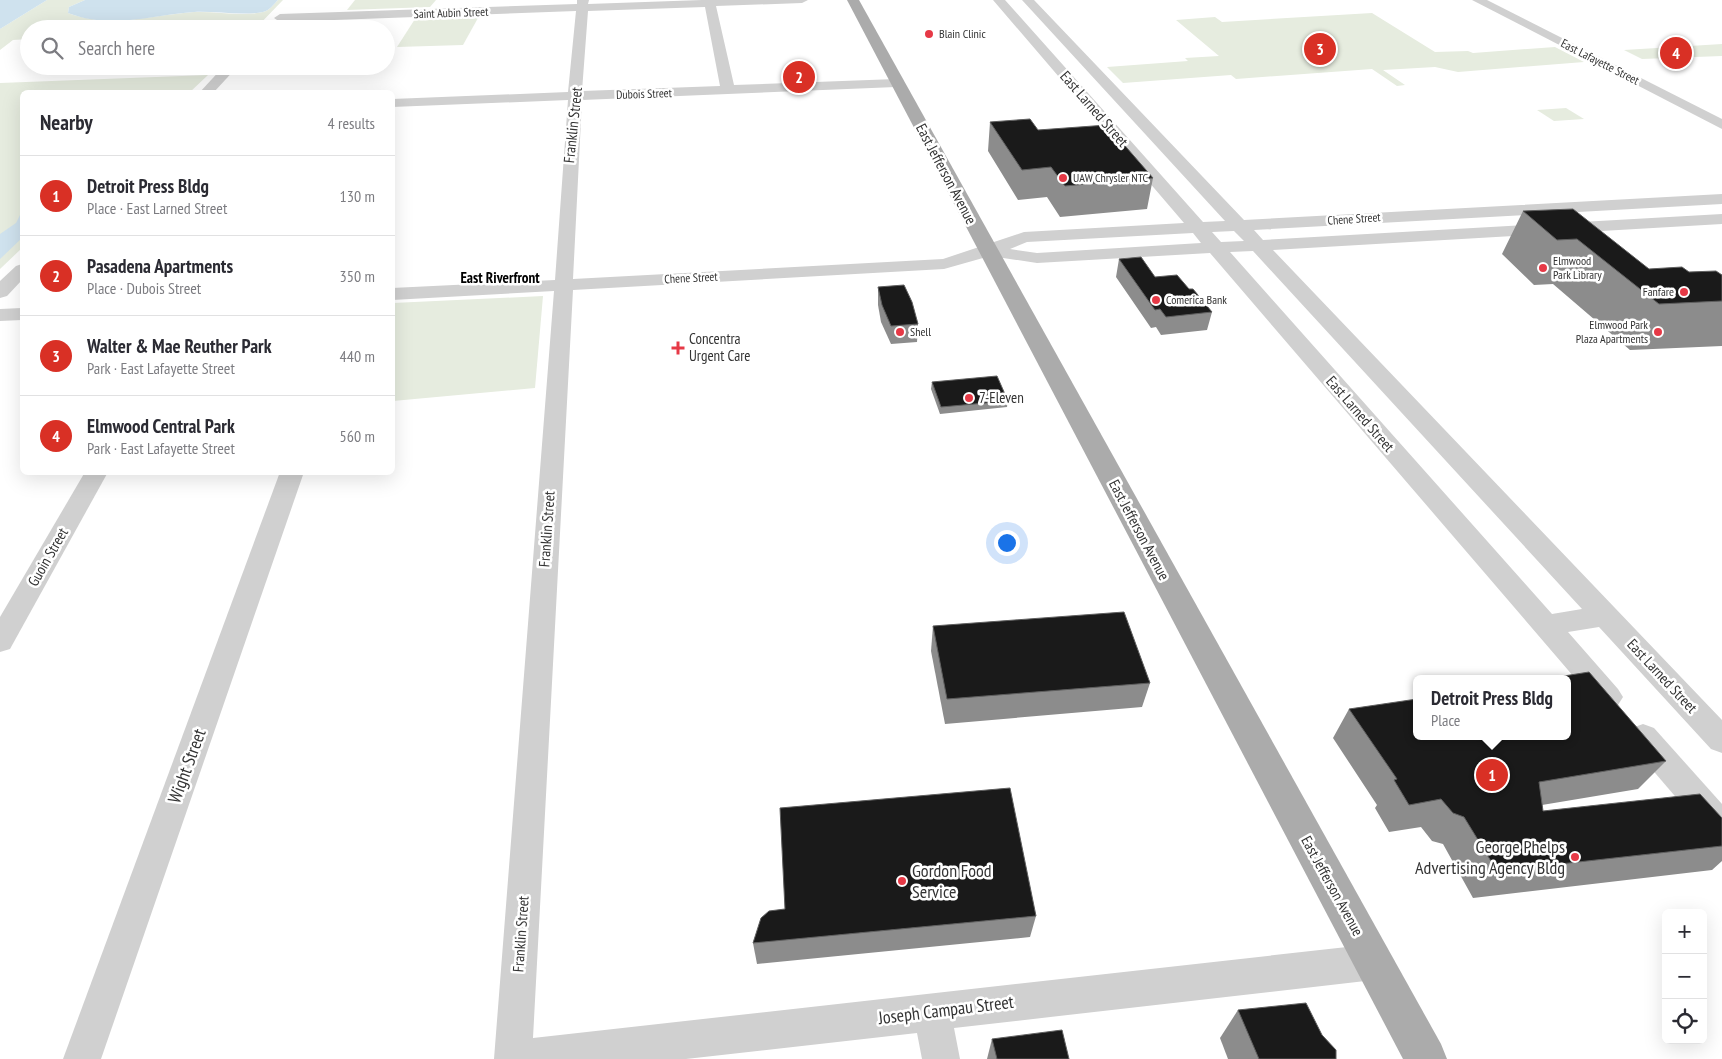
<!DOCTYPE html>
<meta charset="utf-8">
<style>
:root{--surface:#fff;--page:#f2f2f3;--text:#2b2b33;--muted:#7c7c81;--line:#e1e1e2;--accent:#d93025}
body{margin:0;font-family:"PT Sans Narrow",sans-serif;background:var(--page);color:var(--text)}
.controls{position:absolute;right:15px;bottom:15px;display:grid;overflow:hidden;border-radius:8px;box-shadow:0 5px 20px #0002}
.controls button{width:45px;height:45px;display:grid;place-items:center;padding:0;border:0;border-bottom:1px solid var(--line);background:var(--surface);color:var(--text);font:25px sans-serif}
.you{position:absolute;left:1006px;top:542px;width:18px;height:18px;margin:-12px;border:4px solid #fff;border-radius:50%;background:#1a73e8;box-shadow:0 0 0 8px #1a73e833}
.badge{display:grid;place-items:center;width:32px;height:32px;border-radius:50%;background:var(--accent);color:#fff;font-size:16px;font-weight:700}
.pin{position:absolute;translate:-50% -50%;border:2px solid #fff;box-shadow:0 1px 5px #0006}
.popup{position:absolute;left:1413px;top:675px;width:158px;height:65px;box-sizing:border-box;display:grid;place-content:center;border-radius:8px;background:var(--surface);filter:drop-shadow(0 1px 4px #0005);font-size:16px;white-space:nowrap;color:var(--muted)}
.popup b{font-size:19px;color:var(--text)}
.popup::after{content:'';position:absolute;left:50%;top:100%;margin-left:-10px;border:10px solid transparent;border-top-color:var(--surface)}
.list{margin:0;padding:0;list-style:none}
h2{display:flex;justify-content:space-between;align-items:center;height:65px;margin:0;padding:0 20px;font-size:21px}
h2 small{font-size:16px;font-weight:400;color:var(--muted)}
.list li{display:grid;grid-template-columns:32px 1fr auto;gap:15px;align-items:center;box-sizing:border-box;height:80px;padding:0 20px;border-top:1px solid var(--line)}
.list b{display:block;font-size:19px;white-space:nowrap}
.list p{margin:0;font-size:16px;white-space:nowrap;color:var(--muted)}
.list em{font-size:16px;font-style:normal;color:var(--muted)}
.icon{flex:none;width:28px;height:28px;fill:none;stroke:currentColor;stroke-width:2;stroke-linecap:round;stroke-linejoin:round}
.map{position:relative;flex:none;width:1722px;height:1059px;overflow:hidden}
.search{position:absolute;background:var(--surface);box-shadow:0 5px 20px #0002;left:20px;top:20px;width:375px;height:55px;display:flex;align-items:center;gap:12px;box-sizing:border-box;padding:0 18px;border-radius:28px;color:var(--muted);font-size:19px}
.panel{position:absolute;background:var(--surface);box-shadow:0 5px 20px #0002;left:20px;top:90px;width:375px;height:385px;border-radius:8px}
.map>svg:first-child{display:block}
</style>
<div class="map">
<svg width="1722" height="1059" viewBox="0 0 1722 1059">
<rect width="100%" height="100%" fill="#fff"/>
<g fill="#e6ecdf">
<path d="M 47,0 L 85,0 L 69,7 L 68,13 C 111,29 151,15 194,12 C 217,11 241,17 263,12 C 269,11 274,4 278,0 L 283,0 L 255,29 L 29,29 L 29,39 L 13,40 L 0,50 L 0,29 Z"/>
<path d="M 355,0 L 436,0 L 430,7 L 347,10 Z"/>
<path d="M 1372,13 L 1435,52 L 1468,51 L 1473,53 L 1555,47 L 1584,62 L 1458,72 L 1435,67 L 1383,70 L 1405,85 L 1397,86 L 1372,69 L 1236,79 L 1231,75 L 1123,83 L 1107,67 L 1188,61 L 1185,58 L 1219,56 L 1176,20 L 1215,17 L 1222,22 Z"/>
<path d="M 478,18 L 463,45 L 397,47 L 415,19 Z"/>
<path d="M 1722,44 L 1722,56 L 1642,59 L 1624,50 Z"/>
<path d="M 208,75 L 190,92 L 22,92 L 22,248 L 0,269 L 0,83 Z"/>
<path d="M 1566,108 L 1584,119 L 1554,121 L 1537,110 Z"/>
<path d="M 543,296 L 535,388 L 393,401 L 393,303 Z"/>
</g>
<g fill="#cfe2ee">
<path d="M 0,0 L 47,0 L 0,29 Z"/>
<path d="M 85,0 L 278,0 C 274,4 269,11 263,12 C 240,16 217,11 194,12 C 149,15 113,30 68,13 L 69,7 Z"/>
<path d="M 22,211 L 22,238 L 0,259 L 0,234 L 16,223 Z"/>
</g>
<g fill="none" stroke-linecap="round" stroke-linejoin="round">
<g fill="#d0d0d0" fill-rule="evenodd">
<path d="M 577,0 L 589,0 L 588,4 L 702,0 L 808,0 L 802,3 L 716,6 L 734,85 L 896,79 L 903,83 L 896,87 L 582,100 L 573,279 L 943,259 L 1024,232 L 1184,223 L 993,0 L 1005,0 L 1203,222 L 1225,221 L 1022,0 L 1034,0 L 1244,220 L 1722,194 L 1722,204 L 1254,230 L 1263,240 L 1722,214 L 1722,224 L 1273,250 L 1722,720 L 1722,753 L 1711,749 L 1599,627 L 1568,632 L 1618,689 L 1623,697 L 1618,705 L 1608,709 L 1598,705 L 1210,253 L 1037,263 L 990,256 L 944,269 L 573,290 L 533,1038 L 1374,944 L 1387,949 L 1392,962 L 1387,975 L 1374,980 L 954,1028 L 960,1059 L 922,1059 L 917,1033 L 686,1059 L 494,1059 L 554,291 L 392,300 L 392,288 L 555,280 L 568,100 L 392,107 L 392,99 L 568,92 L 576,11 L 280,22 L 274,18 L 280,14 L 577,4 ZM 705,7 L 720,86 L 582,91 L 588,11 ZM 1234,231 L 1244,241 L 1221,242 L 1212,232 ZM 1193,233 L 1201,243 L 1037,253 L 1010,249 L 1027,242 ZM 1253,251 L 1582,609 L 1552,614 L 1230,252 Z"/>
<path d="M 1472,0 L 1487,0 L 1722,119 L 1722,129 Z"/>
<path d="M 224,66 L 238,66 L 214,92 L 200,92 Z"/>
<path d="M 22,264 L 22,280 L 7,296 L 0,298 L 0,281 L 16,266 Z"/>
<path d="M 22,308 L 22,320 L 0,321 L 0,309 Z"/>
<path d="M 85,472 L 108,472 L 10,649 L 0,652 L 0,617 Z"/>
<path d="M 280,472 L 304,472 L 101,1059 L 63,1059 Z"/>
<path d="M 1643,724 L 1654,728 L 1722,804 L 1722,842 L 1710,837 L 1632,746 L 1628,737 L 1632,728 Z"/>
</g>
<path fill="#ababab" fill-rule="evenodd" d="M 847,0 L 859,0 L 1441,1044 L 1447,1059 L 1403,1059 Z"/>
</g>
<g fill="#8c8c8c">
<path d="M 990,122 L 1038,130 L 1153,178 L 1147,209 L 1060,217 L 1047,197 L 1018,200 L 988,151 Z"/>
<path d="M 1523,211 L 1649,269 L 1722,275 L 1722,346 L 1630,350 L 1553,284 L 1534,285 L 1502,254 Z"/>
<path d="M 1119,259 L 1155,277 L 1189,289 L 1212,312 L 1207,330 L 1161,335 L 1156,327 L 1151,328 L 1116,277 Z"/>
<path d="M 878,287 L 918,324 L 917,342 L 891,344 L 881,322 L 878,305 Z"/>
<path d="M 932,382 L 1008,401 L 1007,407 L 940,414 L 931,389 Z"/>
<path d="M 933,626 L 1150,683 L 1142,707 L 945,724 L 931,651 Z"/>
<path d="M 1349,709 L 1666,761 L 1638,789 L 1542,805 L 1543,811 L 1722,818 L 1722,861 L 1712,870 L 1473,898 L 1443,844 L 1432,841 L 1421,827 L 1389,832 L 1375,808 L 1377,805 L 1333,738 Z"/>
<path d="M 1036,916 L 1030,937 L 757,964 L 753,943 Z"/>
<path d="M 1238,1010 L 1322,1035 L 1336,1059 L 1228,1059 L 1220,1038 Z"/>
<path d="M 992,1039 L 1069,1059 L 987,1059 Z"/>
</g>
<g fill="#1a1a1a" stroke="#5f5f5f">
<path d="M 1030,119 L 1038,130 L 1107,125 L 1153,178 L 1065,186 L 1051,167 L 1022,170 L 990,122 Z"/>
<path d="M 1573,209 L 1649,269 L 1682,267 L 1689,272 L 1716,271 L 1722,275 L 1722,301 L 1659,304 L 1577,239 L 1557,240 L 1523,211 Z"/>
<path d="M 1141,257 L 1155,277 L 1177,275 L 1189,289 L 1193,289 L 1212,312 L 1166,317 L 1160,309 L 1155,310 L 1119,259 Z"/>
<path d="M 904,285 L 912,302 L 918,324 L 891,326 L 882,305 L 878,287 Z"/>
<path d="M 997,376 L 1008,401 L 941,407 L 932,382 Z"/>
<path d="M 1124,612 L 1150,683 L 947,699 L 933,626 Z"/>
<path d="M 1589,672 L 1666,761 L 1539,782 L 1543,811 L 1700,794 L 1722,818 L 1722,846 L 1497,871 L 1464,817 L 1453,813 L 1441,799 L 1409,805 L 1394,780 L 1397,779 L 1349,709 L 1417,699 L 1417,736 L 1567,736 L 1567,679 L 1545,679 Z"/>
<path d="M 1010,788 L 1036,916 L 753,943 L 761,918 L 769,911 L 785,909 L 780,808 Z"/>
<path d="M 1306,1003 L 1322,1035 L 1336,1050 L 1336,1059 L 1259,1059 L 1238,1010 Z"/>
<path d="M 1062,1030 L 1069,1059 L 997,1059 L 992,1039 Z"/>
</g>
<g fill="#e63946" stroke="#fff" stroke-width="2">
<circle cx="929" cy="34" r="5"/>
<circle cx="1063" cy="178" r="5"/>
<circle cx="1543" cy="268" r="5"/>
<circle cx="1684" cy="292" r="5"/>
<circle cx="1156" cy="300" r="5"/>
<circle cx="900" cy="332" r="5"/>
<circle cx="1658" cy="332" r="5"/>
<path d="M675.5 340.5h5v5h5v5h-5v5h-5v-5h-5v-5h5z"/>
<circle cx="969" cy="398" r="5"/>
<circle cx="1575" cy="857" r="5"/>
<circle cx="902" cy="881" r="5"/>
</g>
<g text-anchor="middle" stroke-width="5" stroke-linejoin="round" paint-order="stroke">
<g font-size="12" fill="#333" stroke="#fff">
<text transform="translate(451 13) rotate(-2)" y="4">Saint Aubin Street</text>
<text transform="translate(1600 62) rotate(27)" y="4">East Lafayette Street</text>
<text transform="translate(644 94) rotate(-2)" y="4">Dubois Street</text>
<text transform="translate(1354 219) rotate(-4)" y="4">Chene Street</text>
<text transform="translate(691 278) rotate(-3)" y="4">Chene Street</text>
</g>
<g font-size="12" fill="#333" stroke="#fff" text-anchor="start">
<text x="939" y="38">Blain Clinic</text>
<text x="1073" y="182">UAW Chrysler NTC</text>
<text x="1553" y="265">Elmwood<tspan x="1553" dy="14">Park Library</tspan></text>
<text x="1674" y="296" text-anchor="end">Fanfare</text>
<text x="1166" y="304">Comerica Bank</text>
<text x="1648" y="329" text-anchor="end">Elmwood Park<tspan x="1648" dy="14">Plaza Apartments</tspan></text>
<text x="910" y="336">Shell</text>
</g>
<g font-size="15" fill="#333" stroke="#fff">
<text transform="translate(1094 109) rotate(49)" y="5">East Larned Street</text>
<text transform="translate(573 125) rotate(-84)" y="5">Franklin Street</text>
<text transform="translate(946 174) rotate(62)" y="5">East Jefferson Avenue</text>
<text transform="translate(1360 414) rotate(49)" y="5">East Larned Street</text>
<text transform="translate(547 529) rotate(-86)" y="5">Franklin Street</text>
<text transform="translate(1139 530) rotate(62)" y="5">East Jefferson Avenue</text>
<text transform="translate(48 557) rotate(-60)" y="5">Guoin Street</text>
<text transform="translate(1662 676) rotate(47)" y="5">East Larned Street</text>
<text transform="translate(1332 886) rotate(61)" y="5">East Jefferson Avenue</text>
<text transform="translate(521 934) rotate(-86)" y="5">Franklin Street</text>
</g>
<g font-size="15" font-weight="bold" fill="#000" stroke="#fff">
<text x="500" y="283">East Riverfront</text>
</g>
<g font-size="15" fill="#333" stroke="#fff" text-anchor="start">
<text x="689" y="344">Concentra<tspan x="689" dy="17">Urgent Care</tspan></text>
<text x="979" y="403">7-Eleven</text>
</g>
<g font-size="18" fill="#333" stroke="#fff">
<text transform="translate(187 766) rotate(-70)" y="6">Wight Street</text>
<text transform="translate(946 1010) rotate(-7)" y="6">Joseph Campau Street</text>
</g>
<g font-size="18" fill="#333" stroke="#fff" text-anchor="end">
<text x="1565" y="853">George Phelps<tspan x="1565" dy="21">Advertising Agency Bldg</tspan></text>
<text x="912" y="877" text-anchor="start">Gordon Food<tspan x="912" dy="21">Service</tspan></text>
</g>
</g>
</svg>
<div class="controls">
<button>+</button>
<button>−</button>
<button><svg class="icon" aria-label="locate" viewBox="0 0 24 24"><circle cx="12" cy="12" r="6"/><path d="M12 2v4M12 18v4M2 12h4M18 12h4"/></svg></button>
</div>
<div class="you"></div>
<div class="pin badge" style="left:1492px;top:775px">1</div>
<div class="popup"><b>Detroit Press Bldg</b>Place</div>
<div class="pin badge" style="left:799px;top:77px">2</div>
<div class="pin badge" style="left:1320px;top:49px">3</div>
<div class="pin badge" style="left:1676px;top:53px">4</div>
<div class="search"><svg class="icon" aria-label="search" viewBox="0 0 24 24"><circle cx="10" cy="10" r="6"/><path d="M15 15l6 6"/></svg>Search here</div>
<section class="panel">
<h2>Nearby<small>4 results</small></h2>
<ul class="list">
<li><span class="badge">1</span><div><b>Detroit Press Bldg</b><p>Place · East Larned Street</p></div><em>130 m</em></li>
<li><span class="badge">2</span><div><b>Pasadena Apartments</b><p>Place · Dubois Street</p></div><em>350 m</em></li>
<li><span class="badge">3</span><div><b>Walter &amp; Mae Reuther Park</b><p>Park · East Lafayette Street</p></div><em>440 m</em></li>
<li><span class="badge">4</span><div><b>Elmwood Central Park</b><p>Park · East Lafayette Street</p></div><em>560 m</em></li>
</ul>
</section>
</div>
